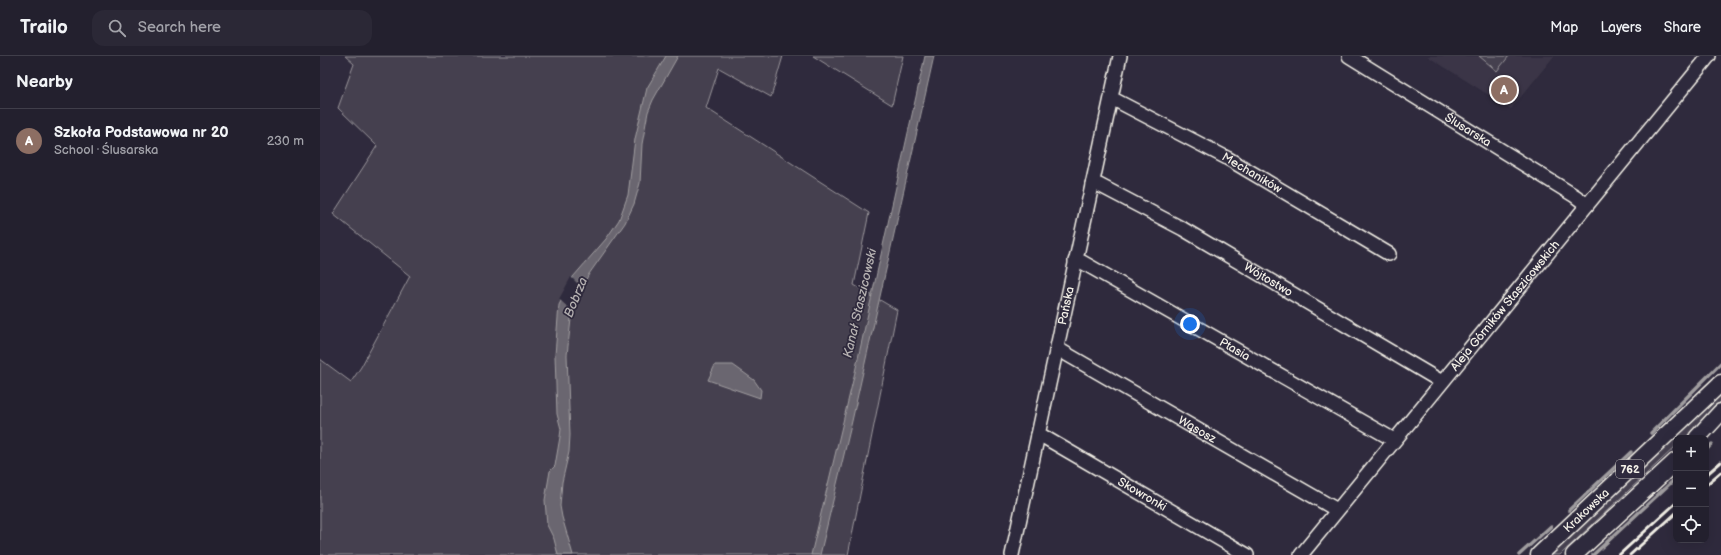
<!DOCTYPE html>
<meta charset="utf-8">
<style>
:root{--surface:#23202e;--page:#2b2836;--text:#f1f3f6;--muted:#a3a3aa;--line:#403e4a;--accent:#ffd166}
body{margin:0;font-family:"Balsamiq Sans",sans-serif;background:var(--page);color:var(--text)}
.controls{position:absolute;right:12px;bottom:12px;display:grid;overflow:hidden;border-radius:8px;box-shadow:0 4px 16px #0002}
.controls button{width:36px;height:36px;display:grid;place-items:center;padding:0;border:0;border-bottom:1px solid var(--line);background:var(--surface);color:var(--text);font:20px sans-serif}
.you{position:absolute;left:870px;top:268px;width:14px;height:14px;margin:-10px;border:3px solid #fff;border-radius:50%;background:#1a73e8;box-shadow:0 0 0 6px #1a73e833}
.badge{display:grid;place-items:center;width:26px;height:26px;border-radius:50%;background:var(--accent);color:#fff;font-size:13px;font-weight:700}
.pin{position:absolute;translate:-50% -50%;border:2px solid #fff;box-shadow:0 1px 4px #0006}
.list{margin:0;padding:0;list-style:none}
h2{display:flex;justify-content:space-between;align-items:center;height:52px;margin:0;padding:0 16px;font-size:17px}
h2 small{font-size:13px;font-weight:400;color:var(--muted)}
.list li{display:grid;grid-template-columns:26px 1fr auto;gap:12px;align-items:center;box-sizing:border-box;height:64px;padding:0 16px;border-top:1px solid var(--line)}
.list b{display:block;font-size:15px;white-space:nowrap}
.list p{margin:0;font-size:13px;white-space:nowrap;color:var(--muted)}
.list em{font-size:13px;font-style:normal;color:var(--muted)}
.icon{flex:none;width:22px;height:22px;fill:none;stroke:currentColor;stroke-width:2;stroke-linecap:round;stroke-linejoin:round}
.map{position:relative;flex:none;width:1401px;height:499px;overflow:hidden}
header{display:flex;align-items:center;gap:24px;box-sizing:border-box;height:56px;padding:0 20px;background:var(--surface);border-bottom:1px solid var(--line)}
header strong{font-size:19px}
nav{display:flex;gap:22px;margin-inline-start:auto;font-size:14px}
.search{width:280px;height:36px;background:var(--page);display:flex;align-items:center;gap:10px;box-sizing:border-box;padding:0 14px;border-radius:12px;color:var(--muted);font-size:15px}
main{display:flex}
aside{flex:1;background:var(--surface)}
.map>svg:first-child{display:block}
</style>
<header>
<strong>Trailo</strong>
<div class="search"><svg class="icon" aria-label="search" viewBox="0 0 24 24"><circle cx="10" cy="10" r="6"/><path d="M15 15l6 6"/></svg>Search here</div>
<nav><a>Map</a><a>Layers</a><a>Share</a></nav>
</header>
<main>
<aside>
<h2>Nearby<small></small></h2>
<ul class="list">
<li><span class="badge" style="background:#8d6e63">A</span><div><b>Szkoła Podstawowa nr 20</b><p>School · Ślusarska</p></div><em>230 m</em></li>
</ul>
</aside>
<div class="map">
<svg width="1401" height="499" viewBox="0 0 1401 499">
<rect width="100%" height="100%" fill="#2f2a3d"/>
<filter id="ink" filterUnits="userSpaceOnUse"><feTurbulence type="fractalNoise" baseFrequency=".025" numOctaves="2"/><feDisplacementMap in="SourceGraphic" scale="8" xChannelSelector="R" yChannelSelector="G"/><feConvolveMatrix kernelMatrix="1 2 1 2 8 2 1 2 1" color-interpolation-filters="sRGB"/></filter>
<g filter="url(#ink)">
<path fill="#3b3647" d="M 1107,0 L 1234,0 L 1191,53 Z"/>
<g fill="#454050" stroke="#9c989c">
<path d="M 25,0 L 463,0 L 451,41 L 399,12 L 386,52 L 549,157 L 534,229 L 577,254 L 528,499 L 0,499 L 0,303 L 31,326 L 41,311 L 90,220 L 13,158 L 57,90 L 18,52 L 34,8 Z"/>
<path d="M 493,0 L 583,0 L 572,49 Z"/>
<path d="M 1159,0 L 1189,0 L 1177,15 Z"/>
<path d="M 1401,335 L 1401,345 L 1365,382 L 1356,382 L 1356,390 L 1240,499 L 1229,499 Z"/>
</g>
<g fill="#6a6670" stroke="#a19ea0">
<path d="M 346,0 L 358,0 L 333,44 L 328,56 L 322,88 L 320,127 L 314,148 L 305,167 L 269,218 L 263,229 L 251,263 L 247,299 L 250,379 L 249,396 L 242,426 L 240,450 L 242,461 L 253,499 L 238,499 L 234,483 L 227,469 L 225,444 L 230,415 L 235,410 L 236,404 L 240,381 L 241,373 L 237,358 L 235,299 L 239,249 L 253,221 L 286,183 L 299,164 L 308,139 L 315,83 L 327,32 Z"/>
<path d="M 605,0 L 614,0 L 532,365 L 500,499 L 491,499 L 535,316 Z"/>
<path d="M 395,309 L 413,309 L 434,324 L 441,334 L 440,342 L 388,324 Z"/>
</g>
<path fill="#2f2a3d" d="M 251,221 L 264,234 L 255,258 L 239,243 Z"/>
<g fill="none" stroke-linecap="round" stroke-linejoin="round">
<g stroke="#a19ea0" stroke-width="3.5">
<path d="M 1331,377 L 1401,307"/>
<path d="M 1386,394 L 1392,388"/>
<path d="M 1249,454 L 1311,396"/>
<path d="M 1199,499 L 1231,470"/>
<path d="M 1273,499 L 1356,422"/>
</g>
<defs>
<g id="minor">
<path id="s1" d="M 1029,0 L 1255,140 L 1267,149"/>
<path id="s2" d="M 791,44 L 797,45 L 907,102 L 1069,198"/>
<path id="s3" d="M 772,128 L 779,129 L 863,173 L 1122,326"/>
<path id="s4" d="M 755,205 L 762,206 L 1074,384"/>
<path id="s5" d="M 736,295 L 743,296 L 1017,454"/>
<path id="s6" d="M 718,379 L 724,381 L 927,499"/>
<path id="s7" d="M 692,499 L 800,0"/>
<path id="s8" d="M 981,499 L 1389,0"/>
</g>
<g id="major">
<path d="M 1377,382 L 1401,356"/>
<path id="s9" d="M 1219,499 L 1401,327"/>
<path d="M 1254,499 L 1356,405"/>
</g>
</defs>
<use href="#minor" stroke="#f4f1e8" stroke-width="16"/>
<use href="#major" stroke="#f4f1e8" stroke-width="19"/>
<use href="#minor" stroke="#2f2a3d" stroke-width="13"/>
<use href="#major" stroke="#2f2a3d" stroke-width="16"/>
<g stroke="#f4f1e8" stroke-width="3">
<path d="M 1386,419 L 1401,406"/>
<path d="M 1386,429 L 1401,416"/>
<path d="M 1299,499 L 1356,447"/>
<path d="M 1310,499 L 1356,457"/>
</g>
</g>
</g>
<g text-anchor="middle" stroke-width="3.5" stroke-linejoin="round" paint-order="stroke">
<rect fill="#2f2a3d" stroke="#b9b5b5" stroke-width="1" x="1296" y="404" width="28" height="18" rx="3"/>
<g font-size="11" font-weight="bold" fill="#f4f1e8">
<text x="1310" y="417">762</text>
</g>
<g font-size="12" fill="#f4f1e8" stroke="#2f2a3d">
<text dy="4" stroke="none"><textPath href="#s1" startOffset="140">Ślusarska</textPath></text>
<text dy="4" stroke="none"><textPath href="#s2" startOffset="159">Mechaników</textPath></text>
<text dy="4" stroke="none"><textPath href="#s3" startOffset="201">Wójtostwo</textPath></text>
<text dy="4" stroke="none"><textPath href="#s7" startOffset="255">Pańska</textPath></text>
<text dy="4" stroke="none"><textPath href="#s8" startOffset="322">Aleja Górników Staszicowskich</textPath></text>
<text dy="4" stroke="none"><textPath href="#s4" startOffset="183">Ptasia</textPath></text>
<text dy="4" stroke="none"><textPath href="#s5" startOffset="162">Wąsosz</textPath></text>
<text dy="4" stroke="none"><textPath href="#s6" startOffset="120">Skowronki</textPath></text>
<text dy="4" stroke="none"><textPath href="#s9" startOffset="65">Krakowska</textPath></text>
</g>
<g font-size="13" font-style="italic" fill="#b6b2b2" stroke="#2f2a3d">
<text transform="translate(255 241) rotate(-68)" y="5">Bobrza</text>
<text transform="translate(539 247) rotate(-77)" y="5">Kanał Staszicowski</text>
</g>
</g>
</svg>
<div class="controls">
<button>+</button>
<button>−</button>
<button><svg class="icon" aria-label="locate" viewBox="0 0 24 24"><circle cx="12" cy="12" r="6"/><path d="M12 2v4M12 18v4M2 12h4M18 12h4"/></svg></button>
</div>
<div class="you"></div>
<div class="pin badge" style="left:1184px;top:34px;background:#8d6e63">A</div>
</div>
</main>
